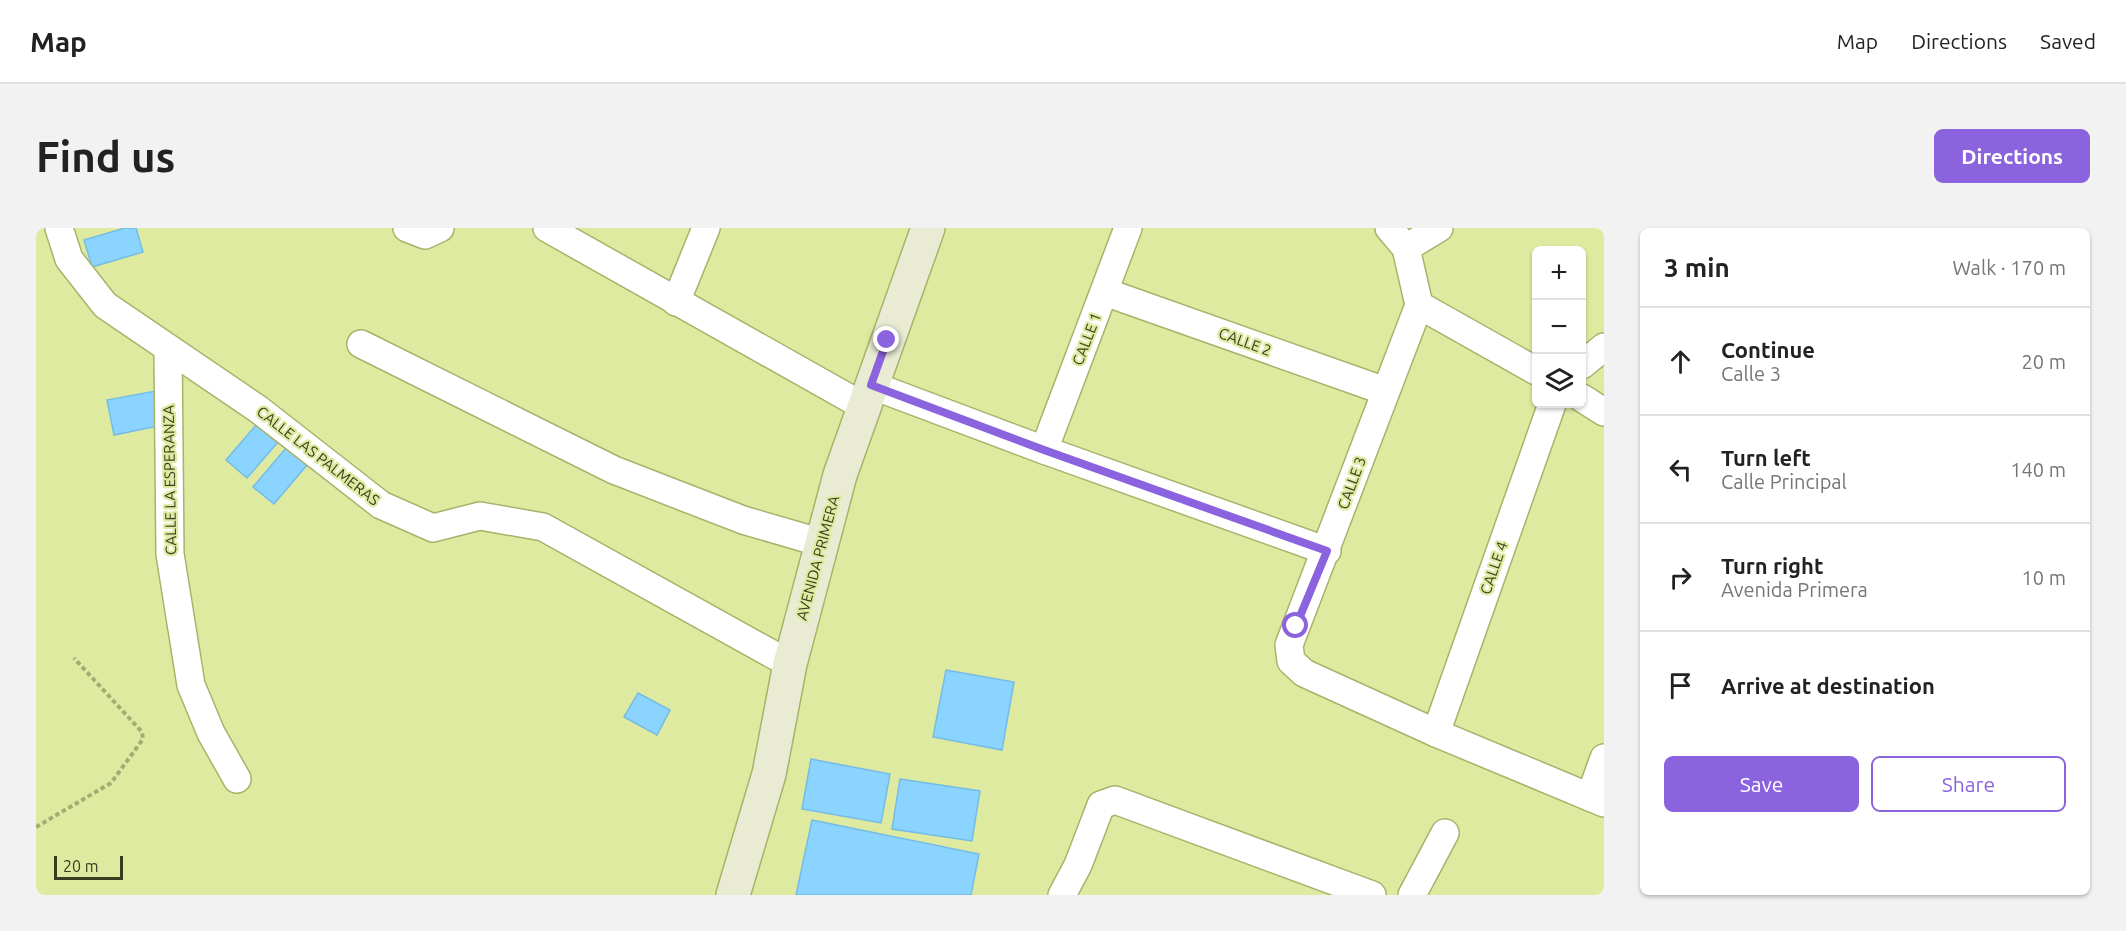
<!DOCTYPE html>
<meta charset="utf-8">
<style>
:root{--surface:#fff;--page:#f2f2f2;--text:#222;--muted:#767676;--line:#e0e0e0;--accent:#8b63de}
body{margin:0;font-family:Ubuntu,sans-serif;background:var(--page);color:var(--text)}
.controls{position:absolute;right:18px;top:18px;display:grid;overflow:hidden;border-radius:9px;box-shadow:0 2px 4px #0004}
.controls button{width:54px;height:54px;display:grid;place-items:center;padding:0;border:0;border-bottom:2px solid var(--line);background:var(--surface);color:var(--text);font:30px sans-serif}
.scale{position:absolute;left:18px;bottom:15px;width:69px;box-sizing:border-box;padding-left:6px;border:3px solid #393d20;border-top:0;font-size:16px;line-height:21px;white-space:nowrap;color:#393d20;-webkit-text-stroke:4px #dfeaa1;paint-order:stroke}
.stop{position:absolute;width:18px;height:18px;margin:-14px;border:4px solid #8b63de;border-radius:50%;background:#fff}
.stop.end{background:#8b63de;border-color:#fff;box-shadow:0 2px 6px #0008}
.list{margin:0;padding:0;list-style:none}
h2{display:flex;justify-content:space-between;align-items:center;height:78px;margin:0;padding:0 24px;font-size:26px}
h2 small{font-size:20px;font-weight:400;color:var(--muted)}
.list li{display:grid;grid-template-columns:39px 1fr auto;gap:18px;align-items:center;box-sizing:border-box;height:108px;padding:0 24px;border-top:2px solid var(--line)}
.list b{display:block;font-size:22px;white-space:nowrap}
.list p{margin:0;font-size:20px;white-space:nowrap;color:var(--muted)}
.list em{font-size:20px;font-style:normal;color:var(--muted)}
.actions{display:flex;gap:12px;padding:18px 24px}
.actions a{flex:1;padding:14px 0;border:2px solid var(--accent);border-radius:9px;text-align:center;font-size:21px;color:var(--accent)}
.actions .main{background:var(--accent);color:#fff}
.icon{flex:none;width:33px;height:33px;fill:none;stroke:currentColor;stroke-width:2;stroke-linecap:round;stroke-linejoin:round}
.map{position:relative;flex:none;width:1568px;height:667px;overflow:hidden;border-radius:9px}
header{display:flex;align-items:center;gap:36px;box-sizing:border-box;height:84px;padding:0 30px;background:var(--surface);border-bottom:2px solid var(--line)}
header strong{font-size:28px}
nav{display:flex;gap:33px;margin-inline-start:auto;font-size:21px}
.intro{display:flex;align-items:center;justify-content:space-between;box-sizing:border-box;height:144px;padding:0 36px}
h1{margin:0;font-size:42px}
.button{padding:15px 27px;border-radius:9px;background:var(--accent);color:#fff;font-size:21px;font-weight:700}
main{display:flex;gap:36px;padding:0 36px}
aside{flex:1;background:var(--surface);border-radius:9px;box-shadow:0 2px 4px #0004}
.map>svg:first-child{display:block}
</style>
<header>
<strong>Map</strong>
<nav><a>Map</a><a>Directions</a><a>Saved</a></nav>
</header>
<div class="intro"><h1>Find us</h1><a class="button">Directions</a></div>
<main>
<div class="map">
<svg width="1568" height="667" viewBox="0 0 1568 667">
<rect width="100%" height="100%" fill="#dfeaa1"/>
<g fill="#8bd4ff" stroke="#74bce6" stroke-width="1.5">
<path d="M 89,0 L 100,0 L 107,24 L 56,39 L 48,12 Z"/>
<path d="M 125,162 L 132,196 L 78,207 L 71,172 Z"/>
<path d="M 221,196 L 242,214 L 211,250 L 190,232 Z"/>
<path d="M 250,220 L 271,237 L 238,276 L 217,259 Z"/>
<path d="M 910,442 L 978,454 L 966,522 L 897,509 Z"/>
<path d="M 602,465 L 634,482 L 621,507 L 588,489 Z"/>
<path d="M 775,531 L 854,546 L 845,595 L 766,581 Z"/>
<path d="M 864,551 L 944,563 L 936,613 L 856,601 Z"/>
<path d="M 776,592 L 943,626 L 935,667 L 760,667 Z"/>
</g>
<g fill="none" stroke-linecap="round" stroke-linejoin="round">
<defs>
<g id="minor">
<path d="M 23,0 L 33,31 L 69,77 L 222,181 L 345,277 L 397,300 L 444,288 L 507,299 L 754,436"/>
<path d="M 371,0 L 389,7 L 404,0"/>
<path d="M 511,0 L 827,178"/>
<path d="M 1353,0 L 1370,20 L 1383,77 L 1500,143"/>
<path d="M 1370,20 L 1403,0"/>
<path d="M 1069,64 L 1349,163"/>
<path d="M 640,74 L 670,0"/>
<path d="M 1383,77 L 1253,417 L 1255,433 L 1268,445 L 1400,505 L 1568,575"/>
<path d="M 325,116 L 578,242 L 707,292 L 786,315"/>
<path d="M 132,121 L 134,326 L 155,457 L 175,505 L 201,551"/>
<path d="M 1546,137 L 1568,119"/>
<path d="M 835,157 L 1008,222 L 1291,323"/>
<path d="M 1546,170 L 1568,184"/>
<path d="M 1008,222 L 1092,0"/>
<path d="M 1400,505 L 1516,176"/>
<path d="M 1554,569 L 1568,530"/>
<path d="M 1026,667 L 1042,637 L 1065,577 L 1079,572 L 1336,667"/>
<path d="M 1376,667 L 1409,605"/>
</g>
<path id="secondary" d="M 697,667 L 733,546 L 754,436 L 804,247 L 892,0"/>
</defs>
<use href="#minor" stroke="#a8b26b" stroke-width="30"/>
<use href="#secondary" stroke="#a8b26b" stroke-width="36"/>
<path stroke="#a3ac72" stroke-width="4" stroke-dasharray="4.5 3" stroke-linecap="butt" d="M 0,599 L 75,555 L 107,511 L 106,504 L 38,430"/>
<use href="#minor" stroke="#fff" stroke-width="27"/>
<use href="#secondary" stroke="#e9ecd3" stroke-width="33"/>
</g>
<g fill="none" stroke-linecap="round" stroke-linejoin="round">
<path stroke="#8b63de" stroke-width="8" d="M 851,112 L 835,157 L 1008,222 L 1291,323 L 1260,398"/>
</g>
<g text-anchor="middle" stroke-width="4.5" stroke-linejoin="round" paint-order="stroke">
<g font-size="15" fill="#393d20" stroke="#dfeaa1">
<text transform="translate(1051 111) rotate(-69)" y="5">CALLE 1</text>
<text transform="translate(1209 114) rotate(20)" y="5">CALLE 2</text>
<text transform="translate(282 228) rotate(38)" y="5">CALLE LAS PALMERAS</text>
<text transform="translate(134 252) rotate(-91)" y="5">CALLE LA ESPERANZA</text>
<text transform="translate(1316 255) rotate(-70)" y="5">CALLE 3</text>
<text transform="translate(782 330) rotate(-75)" y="5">AVENIDA PRIMERA</text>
<text transform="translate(1458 340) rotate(-71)" y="5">CALLE 4</text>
</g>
</g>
</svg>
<div class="controls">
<button>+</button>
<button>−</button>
<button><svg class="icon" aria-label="layers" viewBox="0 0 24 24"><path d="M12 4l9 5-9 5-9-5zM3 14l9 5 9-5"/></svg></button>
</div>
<div class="scale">20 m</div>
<div class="stop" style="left:1260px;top:398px"></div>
<div class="stop end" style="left:851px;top:112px"></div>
</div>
<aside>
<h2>3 min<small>Walk · 170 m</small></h2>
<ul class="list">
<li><svg class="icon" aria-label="ahead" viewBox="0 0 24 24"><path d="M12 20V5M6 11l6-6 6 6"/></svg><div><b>Continue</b><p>Calle 3</p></div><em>20 m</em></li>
<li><svg class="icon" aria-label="left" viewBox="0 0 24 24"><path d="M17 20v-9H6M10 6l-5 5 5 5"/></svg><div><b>Turn left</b><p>Calle Principal</p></div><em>140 m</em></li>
<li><svg class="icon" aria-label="right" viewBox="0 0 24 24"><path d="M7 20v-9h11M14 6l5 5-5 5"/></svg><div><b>Turn right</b><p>Avenida Primera</p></div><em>10 m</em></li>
<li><svg class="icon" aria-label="arrive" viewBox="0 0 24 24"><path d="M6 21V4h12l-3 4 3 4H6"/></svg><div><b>Arrive at destination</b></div></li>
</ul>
<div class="actions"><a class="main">Save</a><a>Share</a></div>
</aside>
</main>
